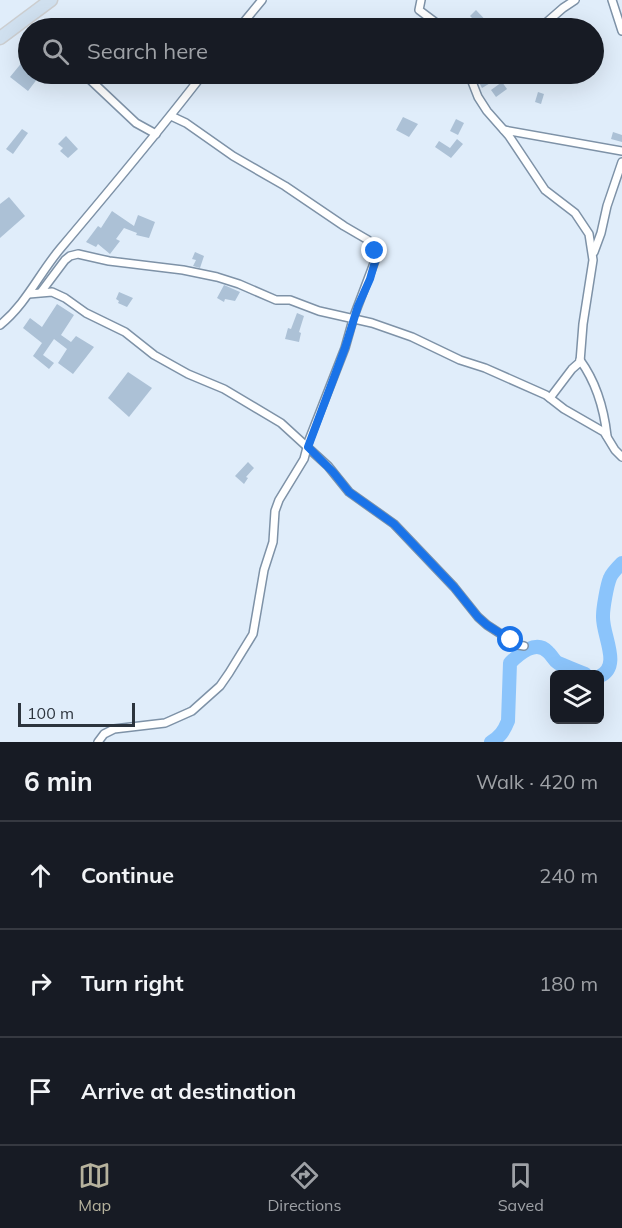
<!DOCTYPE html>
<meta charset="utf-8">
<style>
:root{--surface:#171b24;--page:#20242c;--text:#f1f3f6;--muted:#9ea1a6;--line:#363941;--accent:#b6b29d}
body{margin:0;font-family:Mulish,sans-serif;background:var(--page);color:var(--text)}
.controls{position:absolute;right:18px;bottom:18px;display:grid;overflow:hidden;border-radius:9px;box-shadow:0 6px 24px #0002}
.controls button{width:54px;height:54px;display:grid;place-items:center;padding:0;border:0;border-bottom:2px solid var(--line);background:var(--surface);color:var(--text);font:30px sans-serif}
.scale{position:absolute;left:18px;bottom:15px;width:117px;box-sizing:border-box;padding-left:6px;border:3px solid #2c343d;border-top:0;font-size:16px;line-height:21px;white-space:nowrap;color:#2c343d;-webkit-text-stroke:4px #e0edfa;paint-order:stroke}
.stop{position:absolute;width:18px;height:18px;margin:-14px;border:4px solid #1a73e8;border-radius:50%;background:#fff}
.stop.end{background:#1a73e8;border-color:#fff;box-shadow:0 2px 6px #0008}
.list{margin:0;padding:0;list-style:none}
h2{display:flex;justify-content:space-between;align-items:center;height:78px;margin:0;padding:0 24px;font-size:26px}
h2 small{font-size:20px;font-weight:400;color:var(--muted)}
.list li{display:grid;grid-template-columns:39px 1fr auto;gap:18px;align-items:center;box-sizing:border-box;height:108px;padding:0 24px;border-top:2px solid var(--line)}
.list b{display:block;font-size:22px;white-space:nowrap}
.list em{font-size:20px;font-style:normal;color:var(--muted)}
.icon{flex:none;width:33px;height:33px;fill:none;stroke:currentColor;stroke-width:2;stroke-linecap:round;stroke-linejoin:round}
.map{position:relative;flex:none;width:622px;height:742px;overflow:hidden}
.search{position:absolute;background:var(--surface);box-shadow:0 6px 24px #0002;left:18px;right:18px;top:18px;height:66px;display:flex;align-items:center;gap:15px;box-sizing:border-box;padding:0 21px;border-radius:33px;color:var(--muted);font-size:22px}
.sheet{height:402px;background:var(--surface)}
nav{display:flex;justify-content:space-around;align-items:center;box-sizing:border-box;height:84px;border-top:2px solid var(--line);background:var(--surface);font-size:16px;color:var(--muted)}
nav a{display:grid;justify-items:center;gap:3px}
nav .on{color:var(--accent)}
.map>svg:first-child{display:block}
</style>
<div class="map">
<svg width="622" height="742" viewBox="0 0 622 742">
<rect width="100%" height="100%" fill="#e0edfa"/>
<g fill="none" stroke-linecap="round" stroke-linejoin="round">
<g stroke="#8bc4fb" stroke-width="14">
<path d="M 600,676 C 622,666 602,635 603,616 C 603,608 607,585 610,578 C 612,573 618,567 622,563"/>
<path d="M 491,742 C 500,737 504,731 508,721 L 510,663 C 519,654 536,639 548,652 C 552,655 553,660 558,663 C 567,667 576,670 585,674"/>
</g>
</g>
<g fill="#acc1d6">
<path d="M 476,10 L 493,28 L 482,28 L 470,16 Z"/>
<path d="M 572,18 L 576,23 L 567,28 L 563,24 Z"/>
<path d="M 28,55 L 28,74 L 41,74 L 28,91 L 10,77 Z"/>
<path d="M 98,74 L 111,74 L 114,77 L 107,83 Z"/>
<path d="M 327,74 L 348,74 L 341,83 Z"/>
<path d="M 482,74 L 487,74 L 492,82 L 482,88 L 476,77 Z"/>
<path d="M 502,82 L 507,89 L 496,97 L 491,90 Z"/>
<path d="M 538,92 L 544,94 L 541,104 L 535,102 Z"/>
<path d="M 403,117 L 418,124 L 409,137 L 396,130 Z"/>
<path d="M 456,119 L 464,123 L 458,135 L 450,131 Z"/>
<path d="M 22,129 L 28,133 L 13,154 L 6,149 Z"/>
<path d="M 613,132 L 622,135 L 622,142 L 611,139 Z"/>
<path d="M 66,136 L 78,149 L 68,158 L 60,151 L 63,148 L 58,144 Z"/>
<path d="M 457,139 L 463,144 L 451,158 L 435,147 L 439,141 L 450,148 Z"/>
<path d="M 9,197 L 25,216 L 0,238 L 0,204 Z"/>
<path d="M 112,211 L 134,226 L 138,215 L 155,222 L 149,238 L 136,235 L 137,233 L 124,228 L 116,239 L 120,241 L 110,254 L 98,244 L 96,247 L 86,242 L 98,226 L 101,228 Z"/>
<path d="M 195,252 L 204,256 L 200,268 L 193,266 L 196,260 L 192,259 Z"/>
<path d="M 224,285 L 240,292 L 235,301 L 225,299 L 224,302 L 217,298 Z"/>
<path d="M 119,292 L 133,298 L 127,307 L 118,303 L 119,301 L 116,299 Z"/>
<path d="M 57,304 L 74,315 L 61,335 L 71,342 L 76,336 L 94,347 L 73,374 L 58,363 L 67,349 L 54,339 L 43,355 L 54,363 L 49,369 L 33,356 L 42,343 L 23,328 L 30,318 L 42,327 Z"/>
<path d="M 297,313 L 304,316 L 299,332 L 301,333 L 299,342 L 285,339 L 288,328 L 291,329 Z"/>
<path d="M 128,372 L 152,388 L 129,417 L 108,398 Z"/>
<path d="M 248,462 L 254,468 L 246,477 L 248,478 L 244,484 L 235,476 Z"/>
</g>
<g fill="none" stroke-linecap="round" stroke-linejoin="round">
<defs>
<g id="minor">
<path d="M 421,0 L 419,10 L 443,28"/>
<path d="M 612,0 L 622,31"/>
<path d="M 239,28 L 262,0"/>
<path d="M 540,28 L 563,8 L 575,0"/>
<path d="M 84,74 L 136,123 L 156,134"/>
<path d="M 469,74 L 478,97 L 487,111 L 509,136 L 545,190 L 575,213 L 589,234 L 593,260 L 583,324 L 580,362 L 572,369 L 550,398"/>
<path d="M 504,130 L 622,151"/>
<path d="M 594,252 L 601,233 L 607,206 L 622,162"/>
<path d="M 41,292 L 65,260 L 70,256 L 78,254 L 109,261 L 183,270 L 217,277 L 239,284 L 276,300 L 290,300 L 319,311 L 372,323 L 412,337 L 460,360 L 485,368 L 546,395 L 564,409 L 604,432 L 615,450 L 622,457"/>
<path d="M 29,294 L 52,292 L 65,298 L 86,313 L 125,332 L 154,355 L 188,374 L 224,389 L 281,423 L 328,466 L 349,492 L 394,524 L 454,587 L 478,617 L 487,625 L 518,645 L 524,646"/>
<path d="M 0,325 C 26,304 39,274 60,249 C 109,191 157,134 203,74"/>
<path d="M 580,360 C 596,382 604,409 607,436"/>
<path d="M 98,742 L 104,734 L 114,729 L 165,723 L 192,711 L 220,686 L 229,673 L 253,634 L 264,570 L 273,542 L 275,511 L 279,500 L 304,459 L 309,440 L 345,348 L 354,316 L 376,258 L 375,251 L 368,240 L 344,226 L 285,186 L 233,156 L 186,123 L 171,116"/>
</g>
<path id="trunk" d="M 0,38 L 51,0"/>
</defs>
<use href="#minor" stroke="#7e92a7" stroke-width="10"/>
<use href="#trunk" stroke="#ccced0" stroke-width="15"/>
<use href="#minor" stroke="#fff" stroke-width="7"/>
<use href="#trunk" stroke="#d0e0ef" stroke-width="12"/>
</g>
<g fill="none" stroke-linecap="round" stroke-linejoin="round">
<path stroke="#1a73e8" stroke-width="8" d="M 375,251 L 376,258 L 370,279 L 358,306 L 345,348 L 308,447 L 333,472 L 349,492 L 394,524 L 454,587 L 478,617 L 487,625 L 511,640"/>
</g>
</svg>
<div class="controls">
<button><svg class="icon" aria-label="layers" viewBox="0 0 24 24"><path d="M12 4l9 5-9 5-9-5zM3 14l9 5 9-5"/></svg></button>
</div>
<div class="scale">100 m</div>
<div class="stop" style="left:511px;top:640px"></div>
<div class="stop end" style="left:375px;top:251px"></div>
<div class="search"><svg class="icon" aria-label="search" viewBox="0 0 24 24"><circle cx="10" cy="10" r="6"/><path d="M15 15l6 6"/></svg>Search here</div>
</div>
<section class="sheet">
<h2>6 min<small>Walk · 420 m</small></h2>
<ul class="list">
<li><svg class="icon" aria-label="ahead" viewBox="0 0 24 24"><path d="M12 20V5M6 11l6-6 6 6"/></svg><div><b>Continue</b></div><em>240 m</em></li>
<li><svg class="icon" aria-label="right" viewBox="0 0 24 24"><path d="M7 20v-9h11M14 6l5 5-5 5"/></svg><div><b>Turn right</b></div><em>180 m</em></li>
<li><svg class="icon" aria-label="arrive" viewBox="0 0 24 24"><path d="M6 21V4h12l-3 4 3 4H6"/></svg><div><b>Arrive at destination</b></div></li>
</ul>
</section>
<nav>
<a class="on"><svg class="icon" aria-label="map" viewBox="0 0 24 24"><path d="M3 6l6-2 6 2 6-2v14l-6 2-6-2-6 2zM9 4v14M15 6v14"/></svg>Map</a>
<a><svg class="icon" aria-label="directions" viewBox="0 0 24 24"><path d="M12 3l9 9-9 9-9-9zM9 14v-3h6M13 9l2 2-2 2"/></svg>Directions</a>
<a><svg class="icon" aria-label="saved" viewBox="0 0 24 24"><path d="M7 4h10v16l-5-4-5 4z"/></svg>Saved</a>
</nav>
